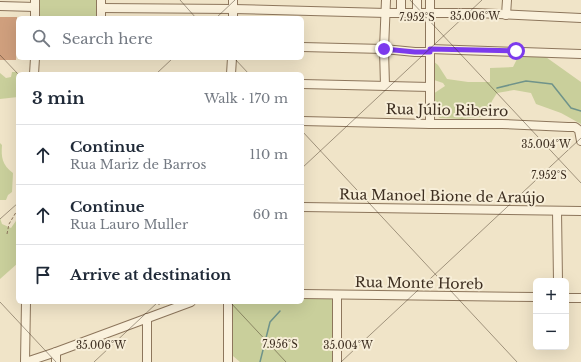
<!DOCTYPE html>
<meta charset="utf-8">
<style>
:root{--surface:#fff;--page:#f2f2f3;--text:#1f2937;--muted:#747a83;--line:#e0e1e3}
body{margin:0;font-family:"Libre Baskerville",serif;background:var(--page);color:var(--text)}
.controls{position:absolute;right:12px;bottom:12px;display:grid;overflow:hidden;border-radius:6px;box-shadow:0 4px 16px #0002}
.controls button{width:36px;height:36px;display:grid;place-items:center;padding:0;border:0;border-bottom:1px solid var(--line);background:var(--surface);color:var(--text);font:20px sans-serif}
.stop{position:absolute;width:12px;height:12px;margin:-9px;border:3px solid #7c3aed;border-radius:50%;background:#fff}
.stop.end{background:#7c3aed;border-color:#fff;box-shadow:0 1px 4px #0008}
.list{margin:0;padding:0;list-style:none}
h2{display:flex;justify-content:space-between;align-items:center;height:52px;margin:0;padding:0 16px;font-size:17px}
h2 small{font-size:13px;font-weight:400;color:var(--muted)}
.list li{display:grid;grid-template-columns:26px 1fr auto;gap:12px;align-items:center;box-sizing:border-box;height:60px;padding:0 16px;border-top:1px solid var(--line)}
.list b{display:block;font-size:15px;white-space:nowrap}
.list p{margin:0;font-size:13px;white-space:nowrap;color:var(--muted)}
.list em{font-size:13px;font-style:normal;color:var(--muted)}
.icon{flex:none;width:22px;height:22px;fill:none;stroke:currentColor;stroke-width:2;stroke-linecap:round;stroke-linejoin:round}
.map{position:relative;flex:none;width:581px;height:362px;overflow:hidden}
.search{position:absolute;background:var(--surface);box-shadow:0 4px 16px #0002;left:16px;top:16px;width:288px;height:44px;display:flex;align-items:center;gap:10px;box-sizing:border-box;padding:0 14px;border-radius:6px;color:var(--muted);font-size:15px}
.panel{position:absolute;background:var(--surface);box-shadow:0 4px 16px #0002;left:16px;top:72px;width:288px;height:232px;border-radius:6px}
.map>svg:first-child{display:block}
</style>
<div class="map">
<svg width="581" height="362" viewBox="0 0 581 362">
<rect width="100%" height="100%" fill="#f0e4c8"/>
<g fill="#c9cf9b">
<rect x="36" y="0" width="65" height="18"/>
<path d="M 519,55 L 543,55 L 581,82 L 581,124 L 561,113 L 536,104 L 531,93 L 514,90 L 497,93 L 492,101 L 486,115 L 481,117 L 461,119 L 440,118 L 435,115 L 433,98 L 433,94 L 445,86 L 443,83 L 434,80 L 433,61 L 438,65 L 447,79 L 468,82 L 490,82 L 490,68 L 513,67 Z"/>
<path d="M 12,72 L 17,72 L 18,97 L 0,99 L 0,73 L 6,78 L 11,77 Z"/>
<path d="M 0,143 L 2,145 C 1,157 2,165 13,173 L 12,192 L 8,195 L 6,200 L 0,200 Z"/>
<path d="M 0,218 L 2,224 L 11,228 L 18,218 L 18,263 L 0,279 Z"/>
<path d="M 302,297 L 330,297 L 333,301 L 334,362 L 240,362 L 233,356 L 231,338 L 230,302 L 302,302 Z"/>
</g>
<g fill="none" stroke-linecap="round" stroke-linejoin="round">
<g stroke="#6f938a" stroke-width="1.5">
<path d="M 497,88 L 526,81 L 552,84 L 571,108 L 581,111"/>
<path d="M 260,362 L 270,322 L 280,311"/>
</g>
</g>
<path fill="#cf9f7d" d="M 0,17 L 17,17 L 16,60 L 0,60 Z"/>
<g fill="none" stroke-linecap="round" stroke-linejoin="round">
<defs>
<g id="minor">
<path d="M 35,0 L 35,18"/>
<path d="M 430,0 L 430,124"/>
<path d="M 0,6 L 35,7"/>
<path d="M 101,8 L 233,9 L 386,13 L 476,13 L 581,18"/>
<path d="M 401,13 L 401,0"/>
<path d="M 417,13 L 417,0"/>
<path d="M 506,15 L 507,0"/>
<path d="M 101,18 L 101,0"/>
<path d="M 233,18 L 233,0"/>
<path d="M 302,47 L 384,49 L 415,52 L 430,52"/>
<path d="M 430,49 L 581,54"/>
<path d="M 34,74 L 35,58"/>
<path d="M 231,74 L 232,58"/>
<path d="M 302,84 L 430,87"/>
<path d="M 385,86 L 384,49 L 386,0"/>
<path d="M 302,121 L 430,124 L 502,124 L 568,127 L 575,127 L 579,130 L 581,141"/>
<path d="M 302,207 L 581,211"/>
<path d="M 557,211 L 558,281"/>
<path d="M 302,294 L 536,297"/>
<path d="M 337,295 L 337,362"/>
<path d="M 566,298 L 581,298"/>
<path d="M 228,302 L 228,362"/>
<path d="M 56,352 L 56,362"/>
<path d="M 25,362 L 26,302"/>
<path d="M 26,362 L 56,352 L 191,302"/>
<path d="M 147,362 L 147,318"/>
</g>
</defs>
<use href="#minor" stroke="#8d765c" stroke-width="10"/>
<g stroke="#8d765c" stroke-width="1" stroke-dasharray="3 2" stroke-linecap="butt">
<path d="M 7,234 L 9,224 L 18,209"/>
<path d="M 159,302 L 159,307"/>
</g>
<use href="#minor" stroke="#faf1dc" stroke-width="8"/>
</g>
<g fill="none" stroke-linecap="round" stroke-linejoin="round">
<path stroke="#7c3aed" stroke-width="5" d="M 384,49 L 415,52 L 430,52 L 430,49 L 516,51"/>
</g>
<path fill="none" stroke="#3d2e20" stroke-width="1" stroke-opacity="0.45" d="M 180,0 L 196,18M 410,0 L 581,183M 216,18 L 235,0M 0,55 L 18,74M 234,58 L 249,74M 156,74 L 173,58M 302,131 L 517,362M 302,168 L 482,0M 0,219 L 18,203M 0,302 L 56,362M 230,302 L 286,362M 94,362 L 158,302M 341,362 L 581,138"/>
<g text-anchor="middle" stroke-width="4" stroke-linejoin="round" paint-order="stroke">
<g font-size="14" fill="#3d2e20" stroke="#f7eed8">
<text transform="translate(447 110) rotate(1)" y="5">Rua Júlio Ribeiro</text>
<text transform="translate(442 196) rotate(1)" y="5">Rua Manoel Bione de Araújo</text>
<text transform="translate(419 283) rotate(1)" y="5">Rua Monte Horeb</text>
</g>
</g>
<g font-size="10" text-anchor="middle" fill="#3d2e20" stroke="#f7eed8" stroke-width="4" stroke-linejoin="round" paint-order="stroke">
<text x="475" y="20">35.006°W</text>
<text x="417" y="21">7.952°S</text>
<text x="546" y="148">35.004°W</text>
<text x="549" y="179">7.952°S</text>
<text x="280" y="348">7.956°S</text>
<text x="101" y="349">35.006°W</text>
<text x="348" y="349">35.004°W</text>
</g>
</svg>
<div class="controls">
<button>+</button>
<button>−</button>
</div>
<div class="stop" style="left:516px;top:51px"></div>
<div class="stop end" style="left:384px;top:49px"></div>
<div class="search"><svg class="icon" aria-label="search" viewBox="0 0 24 24"><circle cx="10" cy="10" r="6"/><path d="M15 15l6 6"/></svg>Search here</div>
<section class="panel">
<h2>3 min<small>Walk · 170 m</small></h2>
<ul class="list">
<li><svg class="icon" aria-label="ahead" viewBox="0 0 24 24"><path d="M12 20V5M6 11l6-6 6 6"/></svg><div><b>Continue</b><p>Rua Mariz de Barros</p></div><em>110 m</em></li>
<li><svg class="icon" aria-label="ahead" viewBox="0 0 24 24"><path d="M12 20V5M6 11l6-6 6 6"/></svg><div><b>Continue</b><p>Rua Lauro Muller</p></div><em>60 m</em></li>
<li><svg class="icon" aria-label="arrive" viewBox="0 0 24 24"><path d="M6 21V4h12l-3 4 3 4H6"/></svg><div><b>Arrive at destination</b></div></li>
</ul>
</section>
</div>
